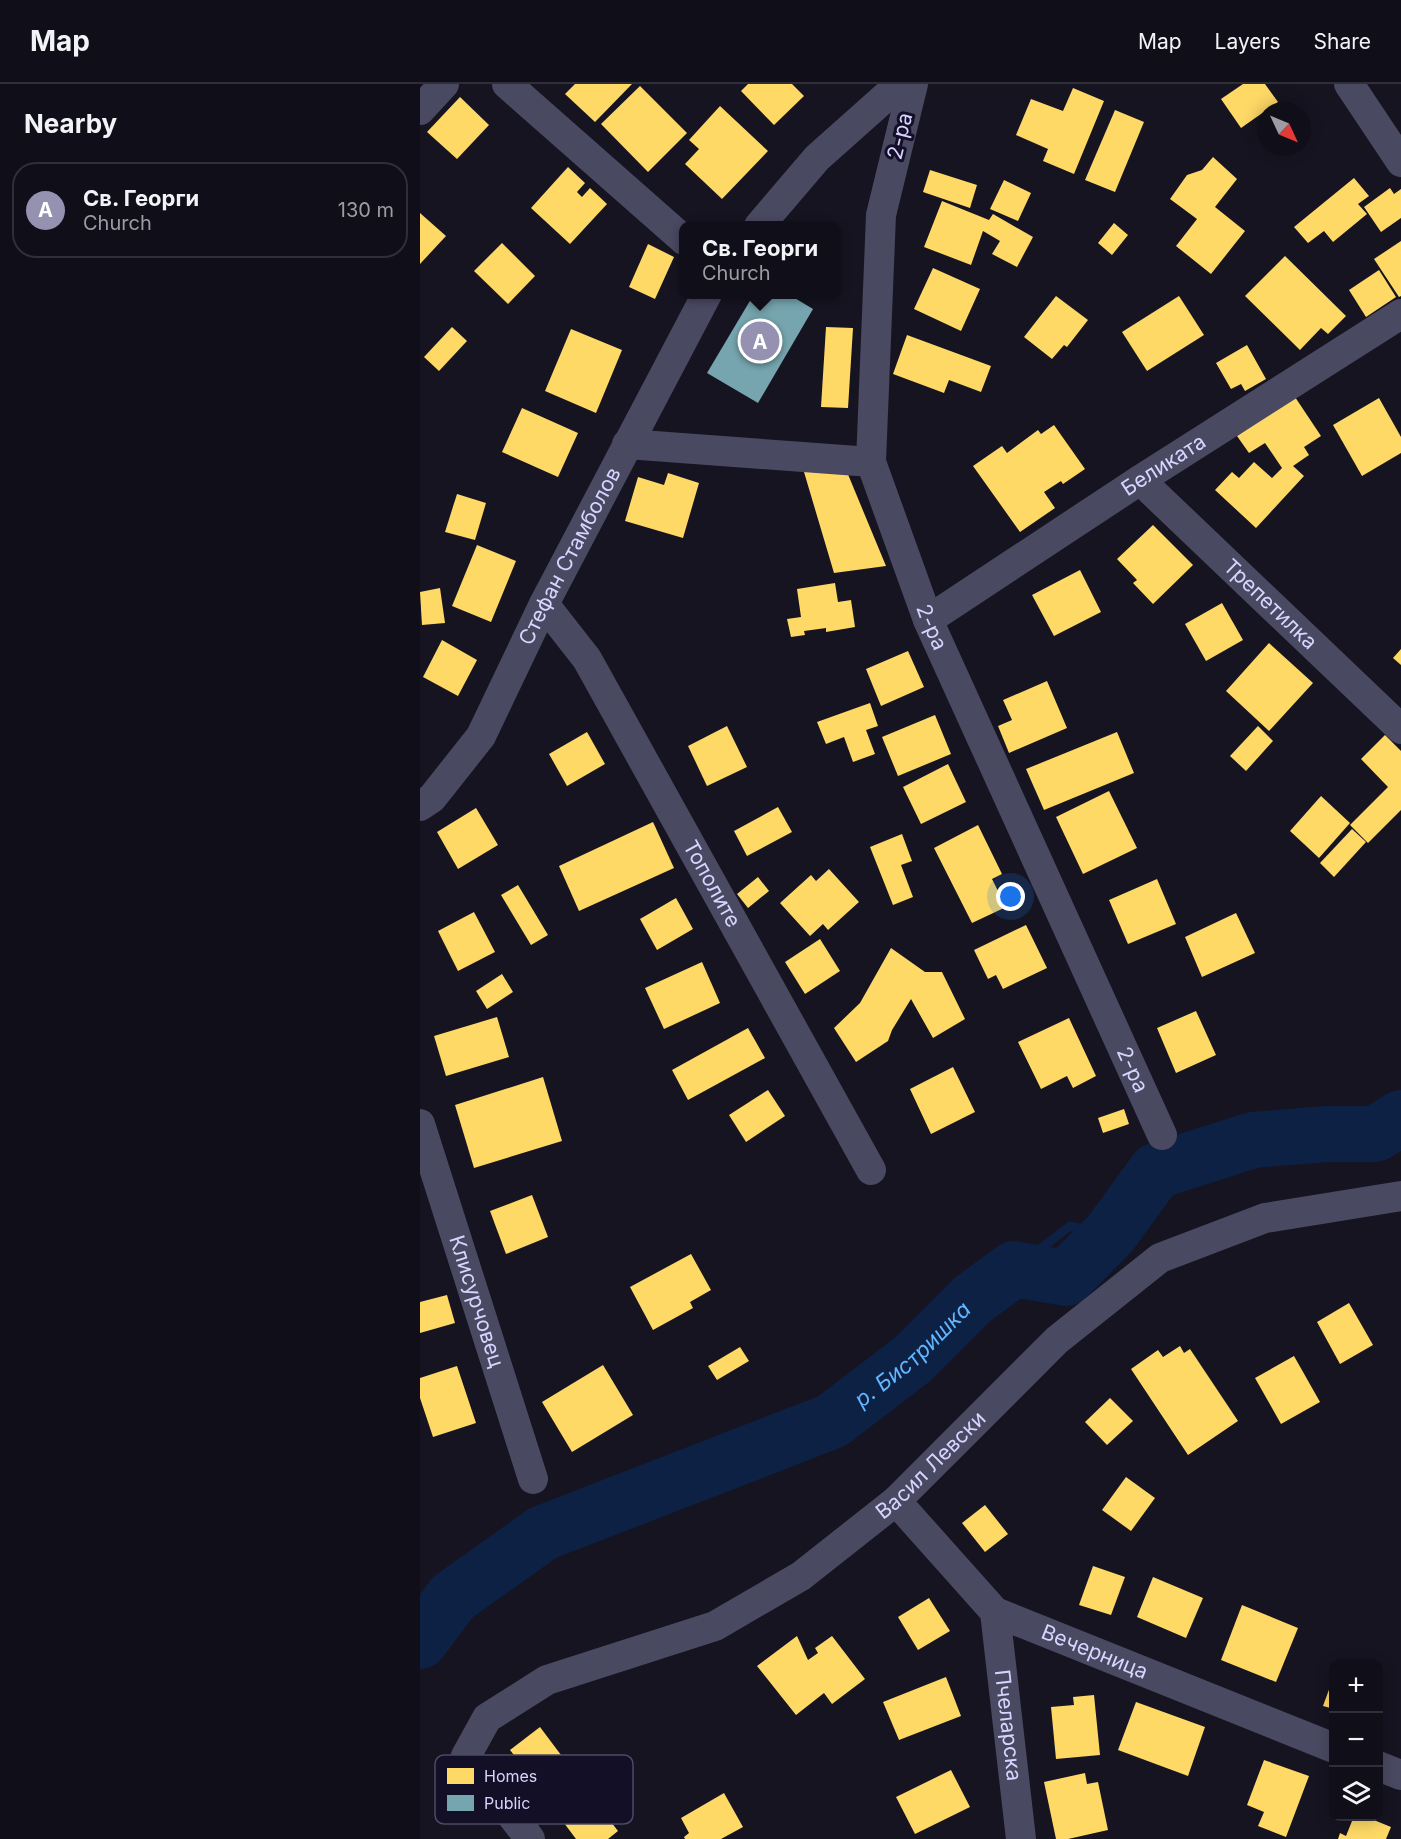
<!DOCTYPE html>
<meta charset="utf-8">
<style>
:root{--surface:#100f19;--page:#191822;--text:#f1f3f6;--muted:#9c9ca2;--line:#302f38;--accent:#9591b1}
body{margin:0;font-family:Inter,sans-serif;background:var(--page);color:var(--text)}
.controls{position:absolute;right:18px;bottom:18px;display:grid;overflow:hidden;border-radius:12px;box-shadow:0 3px 15px #0003}
.controls button{width:54px;height:54px;display:grid;place-items:center;padding:0;border:0;border-bottom:2px solid var(--line);background:var(--surface);color:var(--text);font:30px sans-serif}
.compass{position:absolute;left:837px;top:18px;width:54px;height:54px;border-radius:50%;background:var(--surface);box-shadow:0 3px 15px #0003;rotate:134deg}
.you{position:absolute;left:591px;top:813px;width:21px;height:21px;margin:-15px;border:4px solid #fff;border-radius:50%;background:#1a73e8;box-shadow:0 0 0 9px #1a73e833}
.badge{display:grid;place-items:center;width:39px;height:39px;border-radius:50%;background:var(--accent);color:#fff;font-size:20px;font-weight:700}
.pin{position:absolute;translate:-50% -50%;border:3px solid #fff;box-shadow:0 2px 6px #0006}
.popup{position:absolute;left:259px;top:137px;width:162px;height:78px;box-sizing:border-box;display:grid;place-content:center;border-radius:12px;background:var(--surface);filter:drop-shadow(0 2px 4px #0005);font-size:20px;white-space:nowrap;color:var(--muted)}
.popup b{font-size:22px;color:var(--text)}
.popup::after{content:'';position:absolute;left:50%;top:100%;margin-left:-12px;border:12px solid transparent;border-top-color:var(--surface)}
.list{margin:0;padding:0;list-style:none}
h2{display:flex;justify-content:space-between;align-items:center;height:78px;margin:0;padding:0 24px;font-size:26px}
h2 small{font-size:20px;font-weight:400;color:var(--muted)}
.list li{display:grid;grid-template-columns:39px 1fr auto;gap:18px;align-items:center;box-sizing:border-box;height:96px;margin:0 12px 12px;padding:0 12px;border:2px solid var(--line);border-radius:24px}
.list b{display:block;font-size:22px;white-space:nowrap}
.list p{margin:0;font-size:20px;white-space:nowrap;color:var(--muted)}
.list em{font-size:20px;font-style:normal;color:var(--muted)}
.icon{flex:none;width:33px;height:33px;fill:none;stroke:currentColor;stroke-width:2;stroke-linecap:round;stroke-linejoin:round}
.map{position:relative;flex:none;width:981px;height:1755px;overflow:hidden}
header{display:flex;align-items:center;gap:36px;box-sizing:border-box;height:84px;padding:0 30px;background:var(--surface);border-bottom:2px solid var(--line)}
header strong{font-size:28px}
nav{display:flex;gap:33px;margin-inline-start:auto;font-size:21px}
main{display:flex}
aside{flex:1;background:var(--surface)}
.map>svg:first-child{display:block}
</style>
<header>
<strong>Map</strong>
<nav><a>Map</a><a>Layers</a><a>Share</a></nav>
</header>
<main>
<aside>
<h2>Nearby<small></small></h2>
<ul class="list">
<li><span class="badge">A</span><div><b>Св. Георги</b><p>Church</p></div><em>130 m</em></li>
</ul>
</aside>
<div class="map">
<svg width="981" height="1755" viewBox="0 0 981 1755">
<rect width="100%" height="100%" fill="#161421"/>
<g fill="#ffd966">
<path d="M 155,0 L 212,0 L 175,38 L 145,10 Z"/>
<path d="M 328,0 L 372,0 L 384,12 L 354,41 L 321,7 Z"/>
<path d="M 823,0 L 845,0 L 858,18 L 821,44 L 801,15 Z"/>
<path d="M 220,2 L 267,49 L 228,88 L 181,40 Z"/>
<path d="M 653,4 L 684,17 L 654,90 L 623,77 L 628,65 L 596,51 L 611,15 L 643,27 Z"/>
<path d="M 40,13 L 69,41 L 37,75 L 7,48 Z"/>
<path d="M 300,22 L 348,67 L 302,115 L 265,80 L 279,65 L 269,56 Z"/>
<path d="M 695,26 L 724,38 L 695,108 L 665,96 Z"/>
<path d="M 793,73 L 817,95 L 795,123 L 825,147 L 791,190 L 756,162 L 777,135 L 750,115 L 767,91 L 782,86 Z"/>
<path d="M 148,83 L 165,99 L 157,108 L 162,113 L 170,104 L 187,120 L 150,160 L 111,124 Z"/>
<path d="M 510,86 L 557,101 L 550,124 L 503,108 Z"/>
<path d="M 934,94 L 949,112 L 938,120 L 947,130 L 913,158 L 904,147 L 888,159 L 874,143 Z"/>
<path d="M 584,96 L 611,109 L 598,137 L 570,125 Z"/>
<path d="M 970,104 L 974,110 L 981,105 L 981,134 L 961,148 L 944,123 Z"/>
<path d="M 522,117 L 569,136 L 573,130 L 613,153 L 597,183 L 572,170 L 580,157 L 563,147 L 551,181 L 504,163 Z"/>
<path d="M 0,129 L 26,152 L 0,180 Z"/>
<path d="M 694,139 L 708,151 L 692,171 L 678,159 Z"/>
<path d="M 981,157 L 981,212 L 979,213 L 954,175 Z"/>
<path d="M 82,159 L 115,192 L 88,220 L 54,187 Z"/>
<path d="M 228,160 L 254,173 L 235,215 L 209,203 Z"/>
<path d="M 865,172 L 926,232 L 908,250 L 901,244 L 880,266 L 825,212 Z"/>
<path d="M 513,184 L 560,205 L 541,247 L 494,225 Z"/>
<path d="M 959,186 L 976,213 L 946,233 L 929,206 Z"/>
<path d="M 636,212 L 668,236 L 647,263 L 644,261 L 632,275 L 604,253 Z"/>
<path d="M 759,212 L 784,251 L 727,287 L 702,248 Z"/>
<path d="M 32,243 L 47,257 L 19,287 L 4,273 Z"/>
<path d="M 406,243 L 433,244 L 428,324 L 401,323 Z"/>
<path d="M 151,245 L 202,266 L 176,329 L 125,307 Z"/>
<path d="M 487,251 L 571,282 L 561,308 L 529,296 L 524,309 L 473,290 Z"/>
<path d="M 827,261 L 846,295 L 825,307 L 821,300 L 811,305 L 796,279 Z"/>
<path d="M 875,313 L 901,352 L 884,363 L 889,371 L 873,382 L 884,392 L 836,444 L 795,406 L 812,388 L 819,394 L 834,378 L 852,394 L 862,384 L 845,359 L 829,369 L 817,352 Z"/>
<path d="M 959,314 L 981,353 L 981,369 L 942,392 L 913,341 Z"/>
<path d="M 102,324 L 158,349 L 138,393 L 82,368 Z"/>
<path d="M 634,341 L 665,385 L 643,400 L 641,397 L 624,408 L 635,424 L 600,448 L 553,382 L 582,362 L 587,369 L 618,346 L 621,350 Z"/>
<path d="M 384,388 L 427,388 L 466,482 L 414,489 Z"/>
<path d="M 248,389 L 279,399 L 263,454 L 205,437 L 218,393 L 244,401 Z"/>
<path d="M 37,410 L 66,419 L 55,456 L 25,448 Z"/>
<path d="M 733,441 L 773,481 L 733,520 L 713,499 L 717,496 L 697,475 Z"/>
<path d="M 57,461 L 96,477 L 71,538 L 32,522 Z"/>
<path d="M 660,486 L 681,528 L 634,552 L 612,511 Z"/>
<path d="M 415,499 L 418,518 L 431,516 L 435,543 L 406,548 L 406,544 L 384,547 L 385,551 L 371,553 L 367,535 L 381,533 L 377,505 Z"/>
<path d="M 20,504 L 25,539 L 2,541 L 0,508 Z"/>
<path d="M 802,519 L 823,556 L 786,577 L 765,540 Z"/>
<path d="M 22,556 L 57,576 L 38,612 L 3,593 Z"/>
<path d="M 849,559 L 893,599 L 849,647 L 806,607 Z"/>
<path d="M 981,565 L 981,581 L 973,574 Z"/>
<path d="M 488,567 L 504,603 L 461,622 L 446,585 Z"/>
<path d="M 627,597 L 647,644 L 589,669 L 578,642 L 592,636 L 583,616 Z"/>
<path d="M 450,619 L 458,642 L 446,646 L 455,670 L 433,678 L 424,653 L 406,660 L 397,638 Z"/>
<path d="M 515,631 L 531,670 L 478,692 L 462,653 Z"/>
<path d="M 307,642 L 327,683 L 287,702 L 268,662 Z"/>
<path d="M 838,642 L 853,657 L 826,687 L 810,672 Z"/>
<path d="M 167,648 L 185,680 L 147,702 L 129,670 Z"/>
<path d="M 697,648 L 714,689 L 624,726 L 606,685 Z"/>
<path d="M 965,651 L 981,667 L 981,726 L 948,759 L 930,741 L 968,703 L 941,675 Z"/>
<path d="M 528,680 L 546,718 L 501,740 L 483,703 Z"/>
<path d="M 689,707 L 717,764 L 663,790 L 636,733 Z"/>
<path d="M 901,712 L 930,739 L 899,774 L 870,747 Z"/>
<path d="M 358,723 L 372,748 L 327,772 L 314,747 Z"/>
<path d="M 56,724 L 78,761 L 38,785 L 17,748 Z"/>
<path d="M 233,738 L 254,784 L 159,827 L 139,782 Z"/>
<path d="M 558,741 L 582,790 L 572,795 L 586,823 L 552,839 L 514,764 Z"/>
<path d="M 932,745 L 946,758 L 914,793 L 900,779 Z"/>
<path d="M 482,750 L 492,777 L 481,781 L 493,813 L 473,821 L 450,763 Z"/>
<path d="M 409,785 L 439,818 L 408,846 L 403,840 L 390,852 L 360,819 L 391,791 L 396,797 Z"/>
<path d="M 338,793 L 349,807 L 328,824 L 317,810 Z"/>
<path d="M 737,795 L 756,840 L 708,860 L 689,816 Z"/>
<path d="M 98,801 L 128,851 L 111,861 L 81,811 Z"/>
<path d="M 256,814 L 273,845 L 237,866 L 220,835 Z"/>
<path d="M 54,828 L 75,868 L 38,887 L 18,847 Z"/>
<path d="M 816,829 L 835,869 L 782,893 L 765,853 Z"/>
<path d="M 606,841 L 627,884 L 583,905 L 576,891 L 568,895 L 554,866 Z"/>
<path d="M 400,855 L 420,887 L 385,910 L 365,878 Z"/>
<path d="M 471,864 L 505,888 L 522,888 L 545,935 L 513,954 L 491,915 L 472,946 L 468,957 L 436,978 L 414,944 L 440,919 Z"/>
<path d="M 282,878 L 300,919 L 244,945 L 225,904 Z"/>
<path d="M 82,890 L 93,908 L 67,925 L 56,907 Z"/>
<path d="M 776,927 L 796,971 L 756,989 L 737,944 Z"/>
<path d="M 77,933 L 89,973 L 26,992 L 14,952 Z"/>
<path d="M 649,934 L 676,992 L 653,1004 L 647,992 L 621,1005 L 598,958 Z"/>
<path d="M 328,944 L 345,974 L 268,1016 L 252,986 Z"/>
<path d="M 533,983 L 555,1028 L 511,1050 L 490,1005 Z"/>
<path d="M 123,993 L 142,1057 L 54,1084 L 35,1021 Z"/>
<path d="M 348,1006 L 365,1032 L 326,1058 L 309,1031 Z"/>
<path d="M 704,1025 L 709,1040 L 683,1049 L 678,1034 Z"/>
<path d="M 112,1111 L 128,1153 L 86,1170 L 70,1127 Z"/>
<path d="M 271,1170 L 291,1206 L 270,1218 L 273,1224 L 233,1246 L 210,1203 Z"/>
<path d="M 27,1211 L 35,1239 L 0,1249 L 0,1218 Z"/>
<path d="M 929,1219 L 953,1261 L 920,1280 L 897,1238 Z"/>
<path d="M 760,1262 L 764,1269 L 770,1265 L 818,1337 L 768,1371 L 711,1285 L 738,1266 L 743,1273 Z"/>
<path d="M 320,1263 L 329,1277 L 297,1296 L 288,1282 Z"/>
<path d="M 874,1272 L 900,1318 L 861,1340 L 835,1294 Z"/>
<path d="M 183,1281 L 213,1331 L 152,1368 L 122,1318 Z"/>
<path d="M 37,1282 L 56,1339 L 13,1353 L 0,1314 L 0,1294 Z"/>
<path d="M 690,1314 L 713,1337 L 687,1361 L 665,1338 Z"/>
<path d="M 706,1393 L 735,1414 L 711,1447 L 682,1426 Z"/>
<path d="M 565,1421 L 588,1450 L 565,1468 L 542,1439 Z"/>
<path d="M 673,1482 L 705,1493 L 691,1531 L 659,1521 Z"/>
<path d="M 733,1493 L 783,1514 L 766,1554 L 717,1533 Z"/>
<path d="M 509,1514 L 530,1547 L 498,1566 L 478,1533 Z"/>
<path d="M 822,1521 L 878,1544 L 856,1598 L 801,1576 Z"/>
<path d="M 377,1552 L 388,1576 L 398,1569 L 395,1564 L 412,1552 L 445,1595 L 412,1620 L 404,1609 L 376,1631 L 337,1582 Z"/>
<path d="M 914,1592 L 914,1625 L 903,1622 Z"/>
<path d="M 526,1593 L 541,1632 L 479,1656 L 463,1618 Z"/>
<path d="M 674,1611 L 680,1671 L 636,1675 L 631,1623 L 654,1621 L 653,1613 Z"/>
<path d="M 716,1618 L 785,1643 L 768,1692 L 698,1666 Z"/>
<path d="M 120,1643 L 147,1679 L 118,1702 L 90,1666 Z"/>
<path d="M 844,1676 L 889,1692 L 866,1753 L 838,1742 L 844,1728 L 827,1721 Z"/>
<path d="M 531,1686 L 550,1723 L 495,1750 L 476,1713 Z"/>
<path d="M 665,1689 L 667,1700 L 678,1698 L 688,1746 L 648,1755 L 636,1755 L 624,1698 Z"/>
<path d="M 304,1709 L 323,1743 L 301,1755 L 265,1755 L 264,1753 L 269,1749 L 261,1734 Z"/>
<path d="M 174,1716 L 198,1747 L 188,1755 L 156,1755 L 144,1739 Z"/>
<path d="M 934,1732 L 944,1732 L 971,1743 L 966,1755 L 918,1755 L 920,1749 L 926,1752 Z"/>
</g>
<path fill="#76a5af" d="M 334,210 L 368,210 L 393,225 L 338,319 L 287,289 Z"/>
<g fill="none" stroke-linecap="round" stroke-linejoin="round">
<path stroke="#0d2144" stroke-width="9" d="M 594,1185 L 650,1142 L 690,1150"/>
<path stroke="#0d2144" stroke-width="56" id="s1" d="M 0,1557 L 33,1513 L 123,1449 L 412,1337 L 493,1275 L 553,1215 L 594,1185 L 646,1194 L 690,1150 L 736,1087 L 833,1056 L 907,1050 L 955,1050 L 981,1034"/>
<g stroke="#4a4962" stroke-width="30">
<path d="M 87,0 L 264,156"/>
<path id="s2" d="M 493,0 L 461,131 L 451,378 L 508,536 L 742,1051"/>
<path d="M 929,0 L 981,78"/>
<path d="M 0,26 L 24,0"/>
<path d="M 339,142 L 397,74 L 480,0"/>
<path d="M 207,360 L 451,378"/>
<path id="s3" d="M 720,396 L 981,645"/>
<path id="s4" d="M 124,520 L 167,575 L 451,1086"/>
<path id="s5" d="M 508,536 L 720,396 L 981,230"/>
<path id="s6" d="M 0,722 L 12,714 L 61,652 L 124,520 L 287,210"/>
<path id="s7" d="M 0,1040 L 113,1395"/>
<path id="s8" d="M 476,1417 L 575,1528 L 914,1664"/>
<path id="s9" d="M 575,1528 L 601,1755"/>
<path d="M 958,1682 L 981,1691"/>
<path id="s10" d="M 110,1755 L 46,1672 L 67,1634 L 127,1596 L 295,1542 L 381,1492 L 476,1417 L 637,1256 L 740,1174 L 845,1134 L 981,1112"/>
</g>
</g>
<g text-anchor="middle" stroke-width="6" stroke-linejoin="round" paint-order="stroke">
<g font-size="21" fill="#d9d4ff" stroke="#130f26">
<text transform="translate(480 52) rotate(-76)" y="7">2-ра</text>
<text dy="7" stroke="none"><textPath href="#s5" startOffset="282">Беликата</textPath></text>
<text dy="7" stroke="none"><textPath href="#s6" startOffset="294">Стефан Стамболов</textPath></text>
<text dy="7" stroke="none"><textPath href="#s3" startOffset="180">Трепетилка</textPath></text>
<text dy="7" stroke="none"><textPath href="#s2" startOffset="558">2-ра</textPath></text>
<text dy="7" stroke="none"><textPath href="#s4" startOffset="327">Тополите</textPath></text>
<text dy="7" stroke="none"><textPath href="#s2" startOffset="1044">2-ра</textPath></text>
<text dy="7" stroke="none"><textPath href="#s7" startOffset="186">Клисурчовец</textPath></text>
<text dy="7" stroke="none"><textPath href="#s10" startOffset="666">Васил Левски</textPath></text>
<text dy="7" stroke="none"><textPath href="#s8" startOffset="256">Вечерница</textPath></text>
<text dy="7" stroke="none"><textPath href="#s9" startOffset="114">Пчеларска</textPath></text>
</g>
<g font-size="22" font-style="italic" fill="#62b6ff" stroke="#130f26">
<text dy="8" stroke="none"><textPath href="#s1" startOffset="580">р. Бистришка</textPath></text>
</g>
</g>
<rect x="15" y="1671" width="198" height="69" rx="9" fill="#130f26" stroke="#4e4a67" stroke-width="1.5"/>
<rect x="27" y="1684" width="27" height="16" fill="#ffd966"/>
<rect x="27" y="1711" width="27" height="16" fill="#76a5af"/>
<g font-size="16" fill="#d9d4ff">
<text x="64" y="1698">Homes</text>
<text x="64" y="1725">Public</text>
</g>
</svg>
<div class="controls">
<button>+</button>
<button>−</button>
<button><svg class="icon" aria-label="layers" viewBox="0 0 24 24"><path d="M12 4l9 5-9 5-9-5zM3 14l9 5 9-5"/></svg></button>
</div>
<svg class="compass" viewBox="-18 -18 36 36"><path d="M0-13l5 13h-10z" fill="#e53935"/><path d="M0 13l5-13h-10z" fill="#9c9ca2"/></svg>
<div class="you"></div>
<div class="pin badge" style="left:340px;top:257px">A</div>
<div class="popup"><b>Св. Георги</b>Church</div>
</div>
</main>
